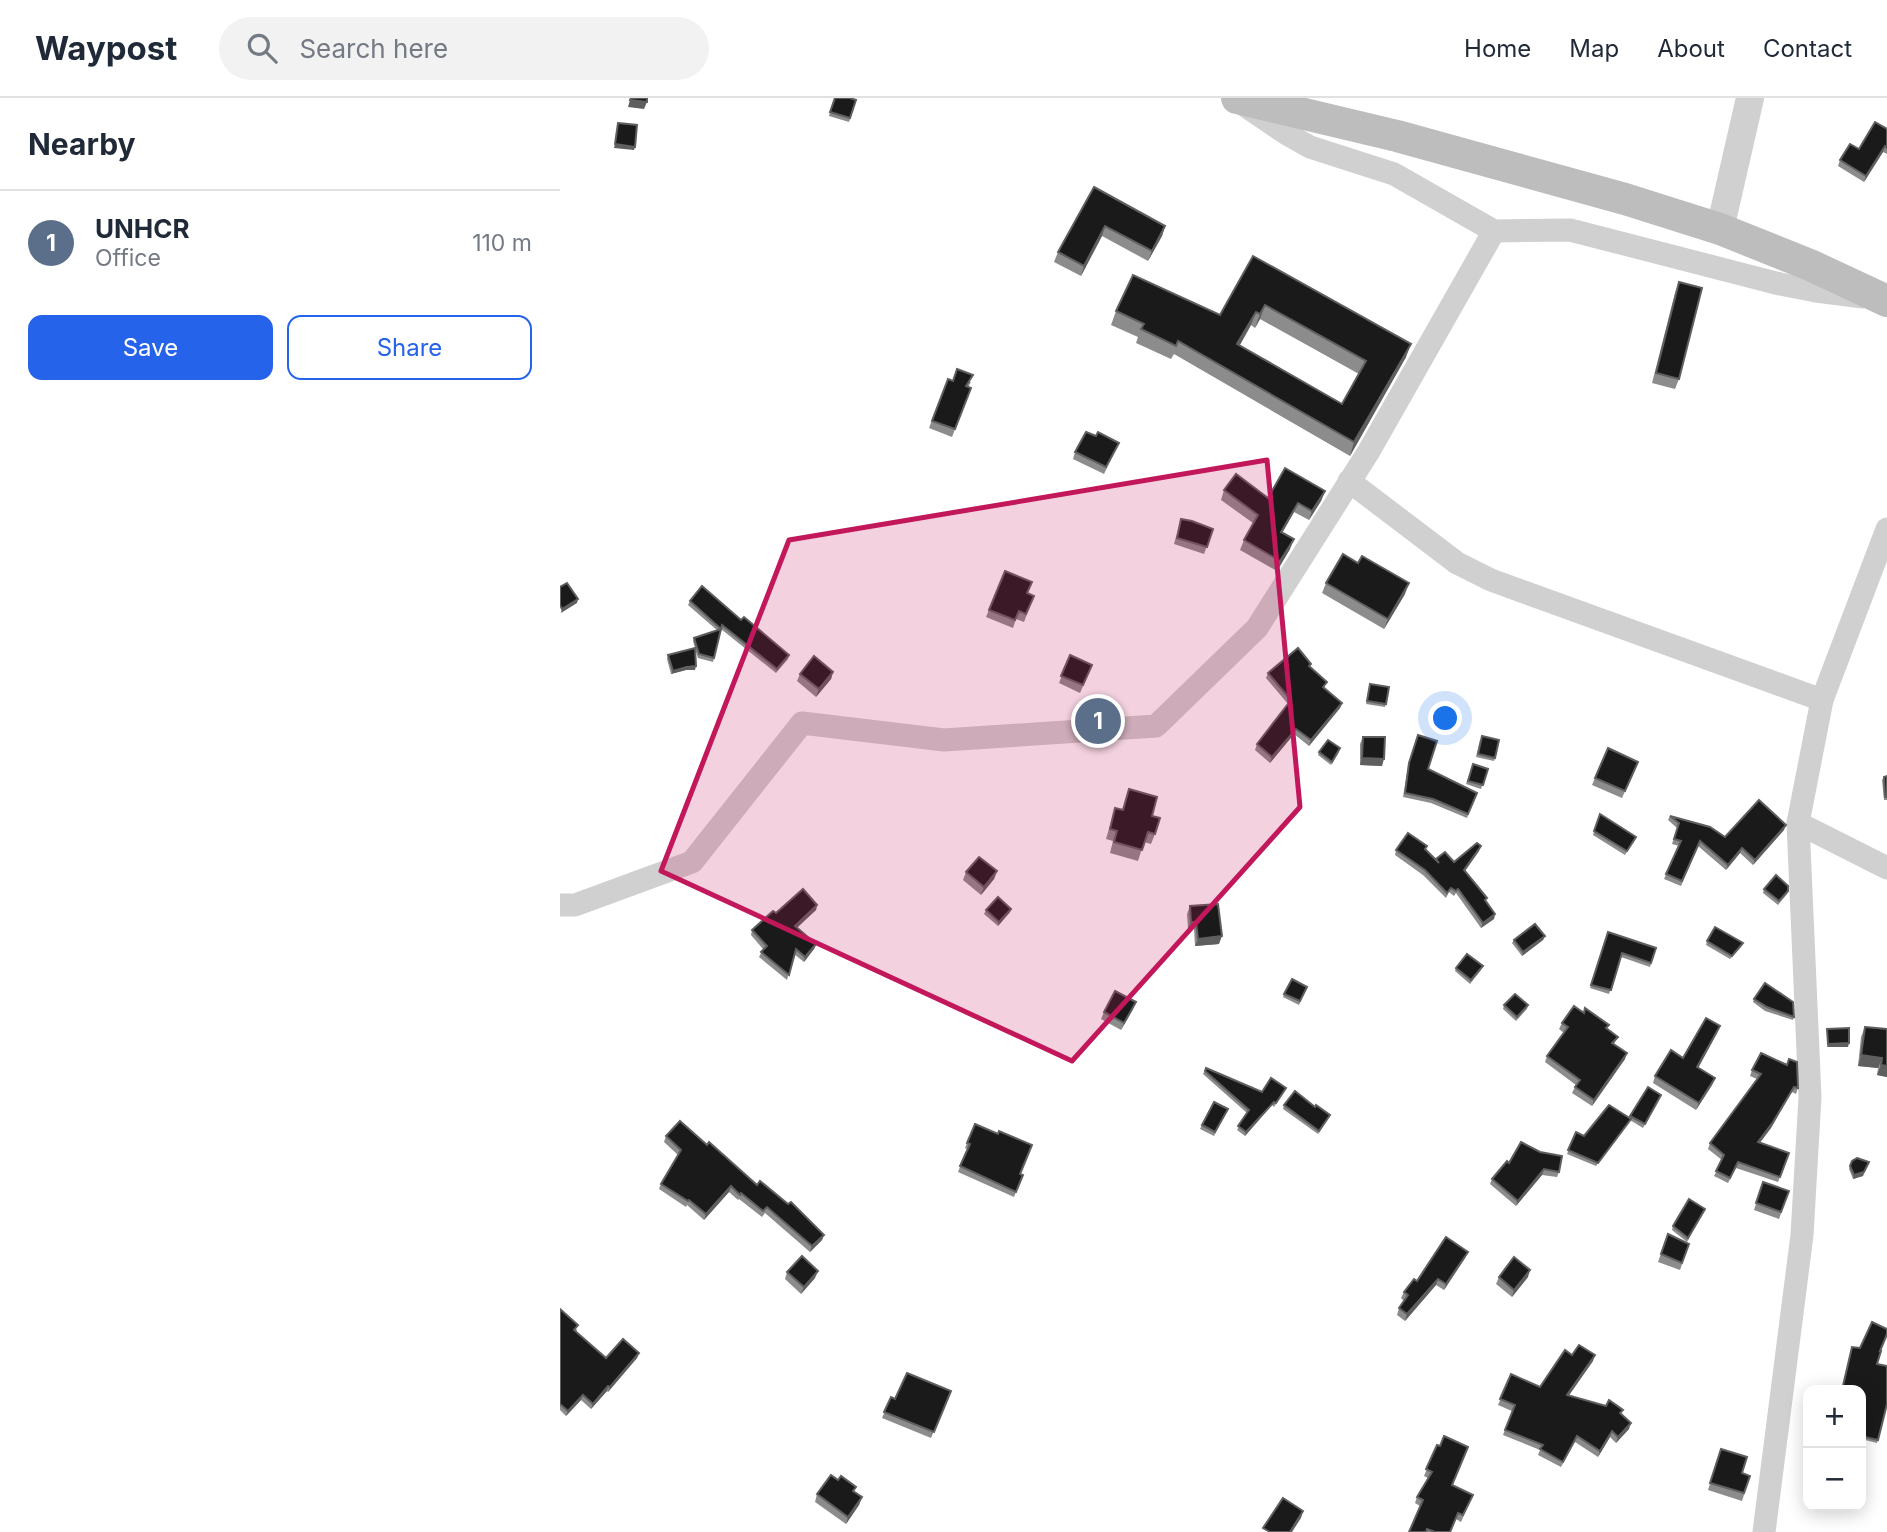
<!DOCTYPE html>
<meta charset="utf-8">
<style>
:root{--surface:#fff;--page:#f2f2f3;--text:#1f2937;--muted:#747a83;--line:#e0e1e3;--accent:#2563eb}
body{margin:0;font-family:Inter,sans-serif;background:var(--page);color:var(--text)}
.controls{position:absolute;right:21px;bottom:21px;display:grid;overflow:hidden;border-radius:14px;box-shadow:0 4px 18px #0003}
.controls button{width:63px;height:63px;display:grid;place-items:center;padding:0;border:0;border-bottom:2px solid var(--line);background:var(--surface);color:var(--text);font:35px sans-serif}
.you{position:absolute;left:886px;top:621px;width:24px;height:24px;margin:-18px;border:5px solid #fff;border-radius:50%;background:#1a73e8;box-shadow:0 0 0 10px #1a73e833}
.badge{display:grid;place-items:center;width:46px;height:46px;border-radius:50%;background:var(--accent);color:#fff;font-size:23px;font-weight:700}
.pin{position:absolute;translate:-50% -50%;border:4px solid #fff;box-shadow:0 2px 7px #0006}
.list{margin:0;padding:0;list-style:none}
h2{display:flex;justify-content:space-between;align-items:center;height:91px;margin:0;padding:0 28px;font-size:30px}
h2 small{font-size:23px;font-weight:400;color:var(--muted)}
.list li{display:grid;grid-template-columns:46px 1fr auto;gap:21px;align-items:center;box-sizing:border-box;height:105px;padding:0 28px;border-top:2px solid var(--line)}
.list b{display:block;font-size:26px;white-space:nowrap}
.list p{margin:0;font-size:23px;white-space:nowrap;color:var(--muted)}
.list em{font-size:23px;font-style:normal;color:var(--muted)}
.actions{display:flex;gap:14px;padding:21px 28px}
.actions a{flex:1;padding:16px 0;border:2px solid var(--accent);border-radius:14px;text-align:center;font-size:24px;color:var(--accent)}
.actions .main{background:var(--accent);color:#fff}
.icon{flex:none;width:38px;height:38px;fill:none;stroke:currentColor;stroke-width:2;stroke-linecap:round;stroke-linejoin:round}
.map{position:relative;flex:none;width:1327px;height:1434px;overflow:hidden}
header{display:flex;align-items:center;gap:42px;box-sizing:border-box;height:98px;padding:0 35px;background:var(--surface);border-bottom:2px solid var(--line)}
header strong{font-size:33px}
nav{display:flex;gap:38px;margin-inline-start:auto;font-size:24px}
.search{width:490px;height:63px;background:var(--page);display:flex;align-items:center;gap:18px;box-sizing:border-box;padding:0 24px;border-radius:38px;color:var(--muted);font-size:26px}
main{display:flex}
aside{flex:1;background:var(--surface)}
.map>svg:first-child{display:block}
</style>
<header>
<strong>Waypost</strong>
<div class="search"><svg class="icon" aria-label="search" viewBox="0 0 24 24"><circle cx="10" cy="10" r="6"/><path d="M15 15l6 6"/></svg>Search here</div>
<nav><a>Home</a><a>Map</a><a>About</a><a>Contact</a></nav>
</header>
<main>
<aside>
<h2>Nearby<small></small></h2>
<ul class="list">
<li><span class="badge" style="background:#5c6f8a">1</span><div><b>UNHCR</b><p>Office</p></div><em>110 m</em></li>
</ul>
<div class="actions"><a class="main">Save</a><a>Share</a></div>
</aside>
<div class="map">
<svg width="1327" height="1434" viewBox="0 0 1327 1434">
<rect width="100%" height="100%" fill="#fff"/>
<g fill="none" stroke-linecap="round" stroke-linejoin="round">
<g stroke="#d0d0d0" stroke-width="23">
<path d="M 684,7 L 727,36 L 750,49 L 834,76 L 934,133 L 1010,132 L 1220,186 L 1256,193 L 1303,199"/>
<path d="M 789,383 L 897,465 L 931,482 L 1262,602"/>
<path d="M 1238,725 L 1327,770"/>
<path d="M 0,807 L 15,807 L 132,764 L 242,625 L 384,642 L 596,628 L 697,530 L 809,353 L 934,133"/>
<path d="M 1204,1434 L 1242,1137 L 1250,999 L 1238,725 L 1262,602 L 1327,431"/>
</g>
<path stroke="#d0d0d0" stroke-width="28" d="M 1160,131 L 1190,0"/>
<path stroke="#bdbdbd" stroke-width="32" d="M 677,0 L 837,38 L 1065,101 L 1160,131 L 1250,167 L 1327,203"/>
</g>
<g fill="#8c8c8c" fill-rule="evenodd">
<path d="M 274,0 L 296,2 L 289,24 L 269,18 Z"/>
<path d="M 1327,31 L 1327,56 L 1323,54 L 1304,84 L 1278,68 L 1280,62 L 1299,51 Z"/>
<path d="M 534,89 L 605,128 L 602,138 L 588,163 L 542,138 L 521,178 L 494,164 L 498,154 Z"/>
<path d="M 693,158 L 846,259 L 790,358 L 614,256 L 611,261 L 576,245 L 578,239 L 551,227 L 556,213 L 660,217 ZM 700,221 L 799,276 L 782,306 L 680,247 L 691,227 L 695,230 Z"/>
<path d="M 1119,184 L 1119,281 L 1115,291 L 1092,285 L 1115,195 Z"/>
<path d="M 388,281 L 393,283 L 411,284 L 408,289 L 411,290 L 392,339 L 369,330 Z"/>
<path d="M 536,338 L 559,345 L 544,376 L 513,361 L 515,354 Z"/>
<path d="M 664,392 L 708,400 L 765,393 L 761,403 L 749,422 L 734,414 L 722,435 L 730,451 L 717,473 L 680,452 L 684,442 L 693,425 L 661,402 Z"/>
<path d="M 621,421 L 653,431 L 644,456 L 614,446 Z"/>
<path d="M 798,465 L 845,496 L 824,531 L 762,495 L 766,485 Z"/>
<path d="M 445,473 L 468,495 L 474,498 L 464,524 L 456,521 L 453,530 L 426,519 Z"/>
<path d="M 130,503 L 181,522 L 229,557 L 228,561 L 216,575 L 161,531 L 153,564 L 138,560 L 135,551 L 135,572 L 126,572 L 111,576 L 107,561 L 108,557 L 135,550 L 133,543 L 134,540 L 158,533 L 128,507 Z"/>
<path d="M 510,557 L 532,567 L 520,595 L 499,585 Z"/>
<path d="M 750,569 L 765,589 L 764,590 L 782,605 L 780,610 L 749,648 L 734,636 L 710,665 L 695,652 L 697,646 L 728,606 L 706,580 L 708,575 Z"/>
<path d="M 273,574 L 271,581 L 256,599 L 237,583 L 240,576 Z"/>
<path d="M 810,586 L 826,606 L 825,609 L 806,606 Z"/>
<path d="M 858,637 L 868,671 L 917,695 L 907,720 L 871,705 L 843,699 L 848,669 Z"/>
<path d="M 803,639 L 822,668 L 800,667 L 800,646 Z"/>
<path d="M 920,642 L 935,660 L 934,663 L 916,659 Z"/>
<path d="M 759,654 L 779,654 L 771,667 L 758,657 Z"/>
<path d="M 1078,664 L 1062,700 L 1032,687 L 1035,680 Z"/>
<path d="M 913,666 L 928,671 L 921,691 L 906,686 Z"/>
<path d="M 1327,678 L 1327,702 L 1324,702 L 1322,682 L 1324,679 Z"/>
<path d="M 569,691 L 592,718 L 595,736 L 591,746 L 584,744 L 578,763 L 550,755 L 553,743 L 546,741 L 555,710 L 563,712 Z"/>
<path d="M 1040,716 L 1074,742 L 1065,757 L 1033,737 Z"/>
<path d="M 1110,718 L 1165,739 L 1224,732 L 1193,767 L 1180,755 L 1166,772 L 1138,748 L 1121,788 L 1104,781 L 1119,748 L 1112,746 L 1117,730 L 1108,722 Z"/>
<path d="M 866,751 L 876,762 L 894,764 L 919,753 L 905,773 L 935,816 L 934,821 L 921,830 L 896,795 L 894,798 L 889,794 L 886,800 L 863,777 L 835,757 L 836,752 Z"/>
<path d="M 437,773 L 434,781 L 421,797 L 403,782 L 406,774 Z"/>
<path d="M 1204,791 L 1228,793 L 1227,796 L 1218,807 L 1203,795 Z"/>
<path d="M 257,807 L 256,812 L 237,830 L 256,846 L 254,851 L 244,864 L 234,856 L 227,882 L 199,859 L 203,851 L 191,837 L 192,832 L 216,815 Z"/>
<path d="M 630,808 L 659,846 L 635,848 L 634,831 L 628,831 L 627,816 Z"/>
<path d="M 451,811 L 450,814 L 438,828 L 424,816 L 426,812 Z"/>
<path d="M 1048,834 L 1096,850 L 1090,869 L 1061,859 L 1049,896 L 1030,890 Z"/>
<path d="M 985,838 L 983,842 L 962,858 L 952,845 L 954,842 Z"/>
<path d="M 1147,843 L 1183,845 L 1181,849 L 1170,861 L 1146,847 Z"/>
<path d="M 896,870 L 921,872 L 910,886 L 895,873 Z"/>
<path d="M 747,889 L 739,907 L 723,899 L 724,896 Z"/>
<path d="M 1194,901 L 1234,919 L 1233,922 L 1205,913 L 1193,904 Z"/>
<path d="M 944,907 L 968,907 L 967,911 L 956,923 L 943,911 Z"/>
<path d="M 573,911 L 561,932 L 541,921 L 544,914 Z"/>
<path d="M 1002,925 L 1048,931 L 1058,939 L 1054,946 L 1065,961 L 1032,1008 L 1012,995 L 1016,987 L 985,964 L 987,958 L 1004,935 L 999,931 Z"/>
<path d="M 1160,928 L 1157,935 L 1138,969 L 1155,980 L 1152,987 L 1136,1012 L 1093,985 L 1095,978 L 1123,960 Z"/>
<path d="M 1305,929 L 1327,931 L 1327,979 L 1317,977 L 1318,970 L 1298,968 L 1301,939 Z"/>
<path d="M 646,970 L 702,994 L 726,990 L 714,1009 L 712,1007 L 685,1038 L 677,1032 L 687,1015 L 643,976 Z"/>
<path d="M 1192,972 L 1238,990 L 1236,996 L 1232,994 L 1211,1030 L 1199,1045 L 1220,1079 L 1218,1084 L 1176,1070 L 1168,1085 L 1154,1078 L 1162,1062 L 1148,1051 L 1150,1045 L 1197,981 L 1190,978 Z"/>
<path d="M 1101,997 L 1083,1030 L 1070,1022 L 1036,1068 L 1007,1056 L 1016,1034 L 1024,1038 L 1069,1020 L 1070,1018 Z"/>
<path d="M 724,1007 L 755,1009 L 770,1017 L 758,1036 L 723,1011 Z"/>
<path d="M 668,1011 L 654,1038 L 640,1031 L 642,1027 Z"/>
<path d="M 106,1038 L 147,1047 L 197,1087 L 264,1137 L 262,1142 L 250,1154 L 205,1115 L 202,1119 L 179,1101 L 178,1102 L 169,1094 L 144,1122 L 127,1107 L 126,1109 L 99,1091 L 101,1086 L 118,1057 L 104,1044 Z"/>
<path d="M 407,1045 L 463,1077 L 454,1099 L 398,1074 L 407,1051 L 405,1050 Z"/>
<path d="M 980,1054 L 999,1074 L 997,1079 L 982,1077 L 956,1108 L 930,1086 L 932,1081 L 949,1065 Z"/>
<path d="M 1292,1063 L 1309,1064 L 1303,1078 L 1293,1081 L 1289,1071 Z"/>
<path d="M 1203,1084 L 1229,1093 L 1219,1121 L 1194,1112 Z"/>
<path d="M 1145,1111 L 1127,1144 L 1112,1132 L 1113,1128 Z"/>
<path d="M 1108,1136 L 1129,1146 L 1120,1172 L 1098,1164 Z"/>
<path d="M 908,1154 L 905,1160 L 884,1192 L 876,1187 L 845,1223 L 837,1217 L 839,1210 L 844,1203 L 841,1200 L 844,1194 L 857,1183 Z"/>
<path d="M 227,1174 L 255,1180 L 241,1196 L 225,1181 Z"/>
<path d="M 939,1179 L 968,1179 L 952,1199 L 936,1186 Z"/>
<path d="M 0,1211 L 17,1232 L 16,1234 L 46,1260 L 79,1255 L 77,1260 L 48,1294 L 47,1293 L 31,1311 L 21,1302 L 6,1318 L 0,1312 Z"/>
<path d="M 1320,1253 L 1317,1266 L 1318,1342 L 1317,1345 L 1301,1341 L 1301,1292 Z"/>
<path d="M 1012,1257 L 1033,1263 L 1009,1297 L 1046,1308 L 1063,1312 L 1061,1316 L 1069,1331 L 1056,1345 L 1050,1339 L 1038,1359 L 1015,1344 L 1001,1369 L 978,1357 L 980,1352 L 943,1337 L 952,1313 L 938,1307 L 951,1276 L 980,1289 Z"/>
<path d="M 391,1293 L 371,1340 L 322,1320 L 331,1299 L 335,1301 Z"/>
<path d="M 877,1347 L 892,1387 L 913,1397 L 901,1424 L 896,1421 L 891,1434 L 849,1434 L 860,1408 L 855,1405 L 857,1399 L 868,1380 L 864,1378 Z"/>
<path d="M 1161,1351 L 1182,1375 L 1190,1378 L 1182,1403 L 1148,1392 Z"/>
<path d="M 278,1382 L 296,1389 L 294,1394 L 302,1399 L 299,1407 L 286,1426 L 255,1404 L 257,1396 Z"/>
</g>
<g fill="#5f5f5f">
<path d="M 70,2 L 87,4 L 84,11 L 68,9 Z"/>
<path d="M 55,46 L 75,49 L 74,52 L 54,50 Z"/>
<path d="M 1325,48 L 1323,54 L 1304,84 L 1306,78 Z"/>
<path d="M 545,128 L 542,138 L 521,178 L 524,168 Z"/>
<path d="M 605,128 L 602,138 L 588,163 L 592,153 Z"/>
<path d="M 705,207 L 700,221 L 695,230 L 700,216 Z"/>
<path d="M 696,214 L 691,227 L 673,259 L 677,246 Z"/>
<path d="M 851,246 L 846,259 L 790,358 L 794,344 Z"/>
<path d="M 765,393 L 761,403 L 749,422 L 752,413 Z"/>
<path d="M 738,405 L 734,414 L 717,444 L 721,434 Z"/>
<path d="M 734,441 L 730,451 L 717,473 L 720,463 Z"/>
<path d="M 849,485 L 845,496 L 824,531 L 828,521 Z"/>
<path d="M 18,501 L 17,505 L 1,515 L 2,511 Z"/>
<path d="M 136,568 L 135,572 L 126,572 L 111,576 L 113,573 L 127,569 Z"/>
<path d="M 273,574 L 271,581 L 256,599 L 259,591 Z"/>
<path d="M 782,605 L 780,610 L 749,648 L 751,642 Z"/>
<path d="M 736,631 L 734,636 L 710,665 L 712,659 Z"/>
<path d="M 802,660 L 824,661 L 822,668 L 800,667 Z"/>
<path d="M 1226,727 L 1224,732 L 1193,767 L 1195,762 Z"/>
<path d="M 921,748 L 919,753 L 902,777 L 904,772 Z"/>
<path d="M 1182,750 L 1180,755 L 1166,772 L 1168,767 Z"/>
<path d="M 437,773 L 434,781 L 421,797 L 424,789 Z"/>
<path d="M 257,807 L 256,812 L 233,833 L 235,828 Z"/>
<path d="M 451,811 L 450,814 L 438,828 L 439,824 Z"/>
<path d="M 935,816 L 934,821 L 921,830 L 923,825 Z"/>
<path d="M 631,824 L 636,824 L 634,831 L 628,831 Z"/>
<path d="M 662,838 L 659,846 L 635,848 L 638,841 Z"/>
<path d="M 985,838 L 983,842 L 962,858 L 963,854 Z"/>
<path d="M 256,846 L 254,851 L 244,864 L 245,859 Z"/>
<path d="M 576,904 L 573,911 L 561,932 L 564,925 Z"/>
<path d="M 1160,928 L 1157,935 L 1135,976 L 1137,969 Z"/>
<path d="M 1289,945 L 1288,949 L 1267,949 L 1268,946 Z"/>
<path d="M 1067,955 L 1065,961 L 1032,1008 L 1034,1002 Z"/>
<path d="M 1301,957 L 1322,960 L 1318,970 L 1298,968 Z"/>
<path d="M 1321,967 L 1327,968 L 1327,979 L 1317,977 Z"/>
<path d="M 1155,980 L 1152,987 L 1136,1012 L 1139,1005 Z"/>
<path d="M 1234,989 L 1211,1030 L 1196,1050 L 1198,1044 Z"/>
<path d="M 714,1004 L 712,1007 L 685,1038 L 686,1034 Z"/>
<path d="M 984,1071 L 982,1077 L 956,1108 L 958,1103 Z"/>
<path d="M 1304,1074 L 1303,1078 L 1293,1081 L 1294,1077 Z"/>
<path d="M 171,1088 L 169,1094 L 144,1122 L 146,1116 Z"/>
<path d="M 264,1137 L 262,1142 L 250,1154 L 252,1148 Z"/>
<path d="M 908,1154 L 905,1160 L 884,1192 L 886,1186 Z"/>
<path d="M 970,1172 L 968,1179 L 952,1199 L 954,1192 Z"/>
<path d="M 258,1173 L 255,1180 L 241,1196 L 244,1189 Z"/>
<path d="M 878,1181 L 876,1187 L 845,1223 L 847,1216 Z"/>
<path d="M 79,1255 L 77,1260 L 48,1294 L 50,1289 Z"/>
<path d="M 1035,1257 L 1033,1263 L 1005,1303 L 1007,1297 Z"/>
<path d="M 48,1288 L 47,1293 L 31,1311 L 33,1306 Z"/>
<path d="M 23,1297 L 21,1302 L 6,1318 L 8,1313 Z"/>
<path d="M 1071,1325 L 1069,1331 L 1056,1345 L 1058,1339 Z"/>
<path d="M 1052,1333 L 1050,1339 L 1038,1359 L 1040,1353 Z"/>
<path d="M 302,1399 L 299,1407 L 286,1426 L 288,1419 Z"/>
<path d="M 743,1413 L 741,1420 L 732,1434 L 730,1434 Z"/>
</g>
<g fill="#1a1a1a" stroke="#5f5f5f" stroke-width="2" fill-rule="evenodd">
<path d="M 71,0 L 87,0 L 87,4 L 70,2 Z"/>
<path d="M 275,0 L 290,0 L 296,2 L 290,20 L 270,14 Z"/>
<path d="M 1315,24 L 1327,31 L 1327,50 L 1325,48 L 1306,78 L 1280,62 L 1290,46 L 1299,51 Z"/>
<path d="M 58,25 L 77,27 L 75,49 L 55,46 Z"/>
<path d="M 534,89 L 605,128 L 592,153 L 545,128 L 524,168 L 498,154 Z"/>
<path d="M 693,158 L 851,246 L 794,344 L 618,243 L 616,248 L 581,231 L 584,226 L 556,213 L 573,177 L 660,217 ZM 705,207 L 806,263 L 782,306 L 677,246 L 696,214 L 700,216 Z"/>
<path d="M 1119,184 L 1142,190 L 1119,281 L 1096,275 Z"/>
<path d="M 397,271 L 413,277 L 406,288 L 411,290 L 395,331 L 372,323 L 388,281 L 393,283 Z"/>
<path d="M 526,334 L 536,338 L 538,334 L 559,345 L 546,369 L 515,354 Z"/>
<path d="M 725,370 L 765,393 L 752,413 L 738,405 L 721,434 L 734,441 L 720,463 L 684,442 L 698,417 L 664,392 L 676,376 L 708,400 Z"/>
<path d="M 621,421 L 632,423 L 653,431 L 647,449 L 617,440 Z"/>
<path d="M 783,456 L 798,465 L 802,458 L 849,485 L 828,521 L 766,485 Z"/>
<path d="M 445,473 L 472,484 L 467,495 L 474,498 L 466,516 L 459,513 L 455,522 L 429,512 Z"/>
<path d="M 7,485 L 18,501 L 2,511 L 0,507 L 0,489 Z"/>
<path d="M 142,488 L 181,522 L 184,519 L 229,557 L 217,571 L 162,527 L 161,531 L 130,503 Z"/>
<path d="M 161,531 L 154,560 L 139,556 L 134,540 Z"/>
<path d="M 135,550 L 136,568 L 127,569 L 113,573 L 108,557 Z"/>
<path d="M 738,550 L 751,566 L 749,568 L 767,584 L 763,589 L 782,605 L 751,642 L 736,631 L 712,659 L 697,646 L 731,602 L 708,575 Z"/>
<path d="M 510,557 L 532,567 L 523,587 L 501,578 Z"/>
<path d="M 254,558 L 273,574 L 259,591 L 240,576 Z"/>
<path d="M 810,586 L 829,589 L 826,606 L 807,603 Z"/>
<path d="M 858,637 L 877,643 L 868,671 L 917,695 L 908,716 L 873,701 L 845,695 L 849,665 Z"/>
<path d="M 922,638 L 939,642 L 935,660 L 918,656 Z"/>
<path d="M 803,639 L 825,639 L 824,661 L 802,660 Z"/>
<path d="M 768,642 L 780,650 L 772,664 L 759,654 Z"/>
<path d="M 1048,650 L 1078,664 L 1065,693 L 1035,680 Z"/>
<path d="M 913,666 L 928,671 L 923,687 L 908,683 Z"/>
<path d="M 1327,678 L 1327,699 L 1325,699 L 1324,679 Z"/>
<path d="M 569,691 L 597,699 L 592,718 L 600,720 L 595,736 L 588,734 L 582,752 L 554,744 L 557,733 L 550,731 L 555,710 L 563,712 Z"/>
<path d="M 1199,702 L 1226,727 L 1195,762 L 1182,750 L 1168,767 L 1140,743 L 1122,783 L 1106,776 L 1121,743 L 1114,741 L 1119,725 L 1110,718 L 1150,729 L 1165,739 Z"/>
<path d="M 1040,716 L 1076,739 L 1067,753 L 1034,733 Z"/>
<path d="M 848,735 L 867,748 L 865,751 L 879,765 L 876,761 L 885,754 L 894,764 L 917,745 L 921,748 L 904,772 L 927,800 L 925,802 L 935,816 L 923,825 L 898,791 L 896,793 L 891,790 L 887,795 L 865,772 L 836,752 Z"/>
<path d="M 419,759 L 437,773 L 424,789 L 406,774 Z"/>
<path d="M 1216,777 L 1228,788 L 1228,793 L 1219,803 L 1204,791 Z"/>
<path d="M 243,791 L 257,807 L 235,828 L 256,846 L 245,859 L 236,851 L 229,877 L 201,854 L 207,848 L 192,832 L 213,813 L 216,815 Z"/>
<path d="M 438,799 L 451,811 L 439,824 L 426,812 Z"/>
<path d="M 658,806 L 662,838 L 638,841 L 636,824 L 631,824 L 630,808 Z"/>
<path d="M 975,826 L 985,838 L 963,854 L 954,842 Z"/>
<path d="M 1155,829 L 1183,845 L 1172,858 L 1147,843 Z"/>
<path d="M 1048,834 L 1096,850 L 1091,865 L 1062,855 L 1051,892 L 1031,887 Z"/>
<path d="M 907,856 L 923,868 L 911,882 L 896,870 Z"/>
<path d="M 732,881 L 747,889 L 740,903 L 724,896 Z"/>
<path d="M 1205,885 L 1233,904 L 1234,919 L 1207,909 L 1194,901 Z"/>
<path d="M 555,893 L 576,904 L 564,925 L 544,914 Z"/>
<path d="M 955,896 L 968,907 L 957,919 L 944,907 Z"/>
<path d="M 1014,908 L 1024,915 L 1025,910 L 1049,927 L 1046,930 L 1058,939 L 1052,945 L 1067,955 L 1034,1002 L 1015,989 L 1020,982 L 987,958 L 1008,929 L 1002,925 Z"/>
<path d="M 1146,920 L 1160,928 L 1137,969 L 1155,980 L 1139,1005 L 1095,978 L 1111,952 L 1123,960 Z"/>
<path d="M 1305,929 L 1327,931 L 1327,968 L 1321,967 L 1322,960 L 1301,957 Z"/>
<path d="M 1289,930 L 1289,945 L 1268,946 L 1267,931 Z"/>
<path d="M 1201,955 L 1227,967 L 1229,961 L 1237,964 L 1238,990 L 1234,989 L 1213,1024 L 1198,1044 L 1229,1055 L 1220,1079 L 1178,1064 L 1170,1080 L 1156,1073 L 1164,1057 L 1150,1045 L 1201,976 L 1192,972 Z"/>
<path d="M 646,970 L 702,994 L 711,980 L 726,990 L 716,1005 L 714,1004 L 686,1034 L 678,1028 L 689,1012 L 645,973 Z"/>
<path d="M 1088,989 L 1101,997 L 1085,1026 L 1070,1018 Z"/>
<path d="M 735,993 L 755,1009 L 756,1007 L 770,1017 L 759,1033 L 724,1007 Z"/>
<path d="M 654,1004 L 668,1011 L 655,1034 L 642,1027 Z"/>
<path d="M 1049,1007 L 1071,1021 L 1038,1065 L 1008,1052 L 1016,1034 L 1024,1038 Z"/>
<path d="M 120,1023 L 147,1047 L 149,1044 L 197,1087 L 200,1083 L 228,1106 L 231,1104 L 264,1137 L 252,1148 L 207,1109 L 203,1113 L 181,1095 L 180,1097 L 171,1088 L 146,1116 L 129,1102 L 128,1103 L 101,1086 L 121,1052 L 106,1038 Z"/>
<path d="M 415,1026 L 438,1036 L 439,1033 L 472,1047 L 460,1076 L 463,1077 L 456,1094 L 400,1068 L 410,1046 L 407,1045 Z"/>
<path d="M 961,1044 L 980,1054 L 1002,1058 L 999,1074 L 984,1071 L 958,1103 L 932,1081 L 947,1063 L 949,1065 Z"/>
<path d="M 1297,1060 L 1309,1064 L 1304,1074 L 1294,1077 L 1290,1068 L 1292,1063 Z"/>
<path d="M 1203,1084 L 1229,1093 L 1221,1114 L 1196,1105 Z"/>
<path d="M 1129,1101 L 1145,1111 L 1128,1140 L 1113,1128 Z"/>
<path d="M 1108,1136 L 1129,1146 L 1122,1165 L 1101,1156 Z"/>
<path d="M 886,1139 L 908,1154 L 886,1186 L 878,1181 L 847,1216 L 839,1210 L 848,1197 L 844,1194 L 854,1181 L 857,1183 Z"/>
<path d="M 242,1158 L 258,1173 L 244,1189 L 227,1174 Z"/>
<path d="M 954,1159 L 970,1172 L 954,1192 L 939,1179 Z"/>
<path d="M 0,1211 L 18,1227 L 14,1232 L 46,1260 L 63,1241 L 79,1255 L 50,1289 L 48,1288 L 33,1306 L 23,1297 L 8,1313 L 0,1306 Z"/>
<path d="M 1312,1224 L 1327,1231 L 1327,1236 L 1320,1253 L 1321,1253 L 1317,1266 L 1327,1268 L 1327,1306 L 1318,1342 L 1301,1338 L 1301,1292 L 1282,1292 L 1292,1249 L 1300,1250 Z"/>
<path d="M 1019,1247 L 1035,1257 L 1007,1297 L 1046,1308 L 1049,1302 L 1063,1312 L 1060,1315 L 1071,1325 L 1058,1339 L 1052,1333 L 1040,1353 L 1017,1338 L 1003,1364 L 980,1351 L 983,1347 L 945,1332 L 955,1307 L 940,1301 L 951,1276 L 980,1289 L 1005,1252 L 1012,1257 Z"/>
<path d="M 347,1275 L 391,1293 L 374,1334 L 324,1314 L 331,1299 L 335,1301 Z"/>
<path d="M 884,1338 L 908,1349 L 892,1387 L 913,1397 L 903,1417 L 898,1415 L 890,1434 L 875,1434 L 867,1431 L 866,1434 L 849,1434 L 863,1402 L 857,1399 L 872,1374 L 866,1371 L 877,1347 L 880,1348 Z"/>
<path d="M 1161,1351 L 1187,1359 L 1182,1375 L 1190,1378 L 1184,1395 L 1150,1385 Z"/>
<path d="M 271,1377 L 278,1382 L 281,1378 L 296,1389 L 293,1393 L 302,1399 L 288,1419 L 257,1396 Z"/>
<path d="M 723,1400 L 743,1413 L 730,1434 L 710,1434 L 703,1430 Z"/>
</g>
<path fill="#c2185b" fill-opacity="0.2" stroke="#c2185b" stroke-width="5" stroke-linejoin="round" d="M 707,362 L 740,709 L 512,963 L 101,773 L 229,442 Z"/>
</svg>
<div class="controls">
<button>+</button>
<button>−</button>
</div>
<div class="you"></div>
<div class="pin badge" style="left:538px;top:623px;background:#5c6f8a">1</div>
</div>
</main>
